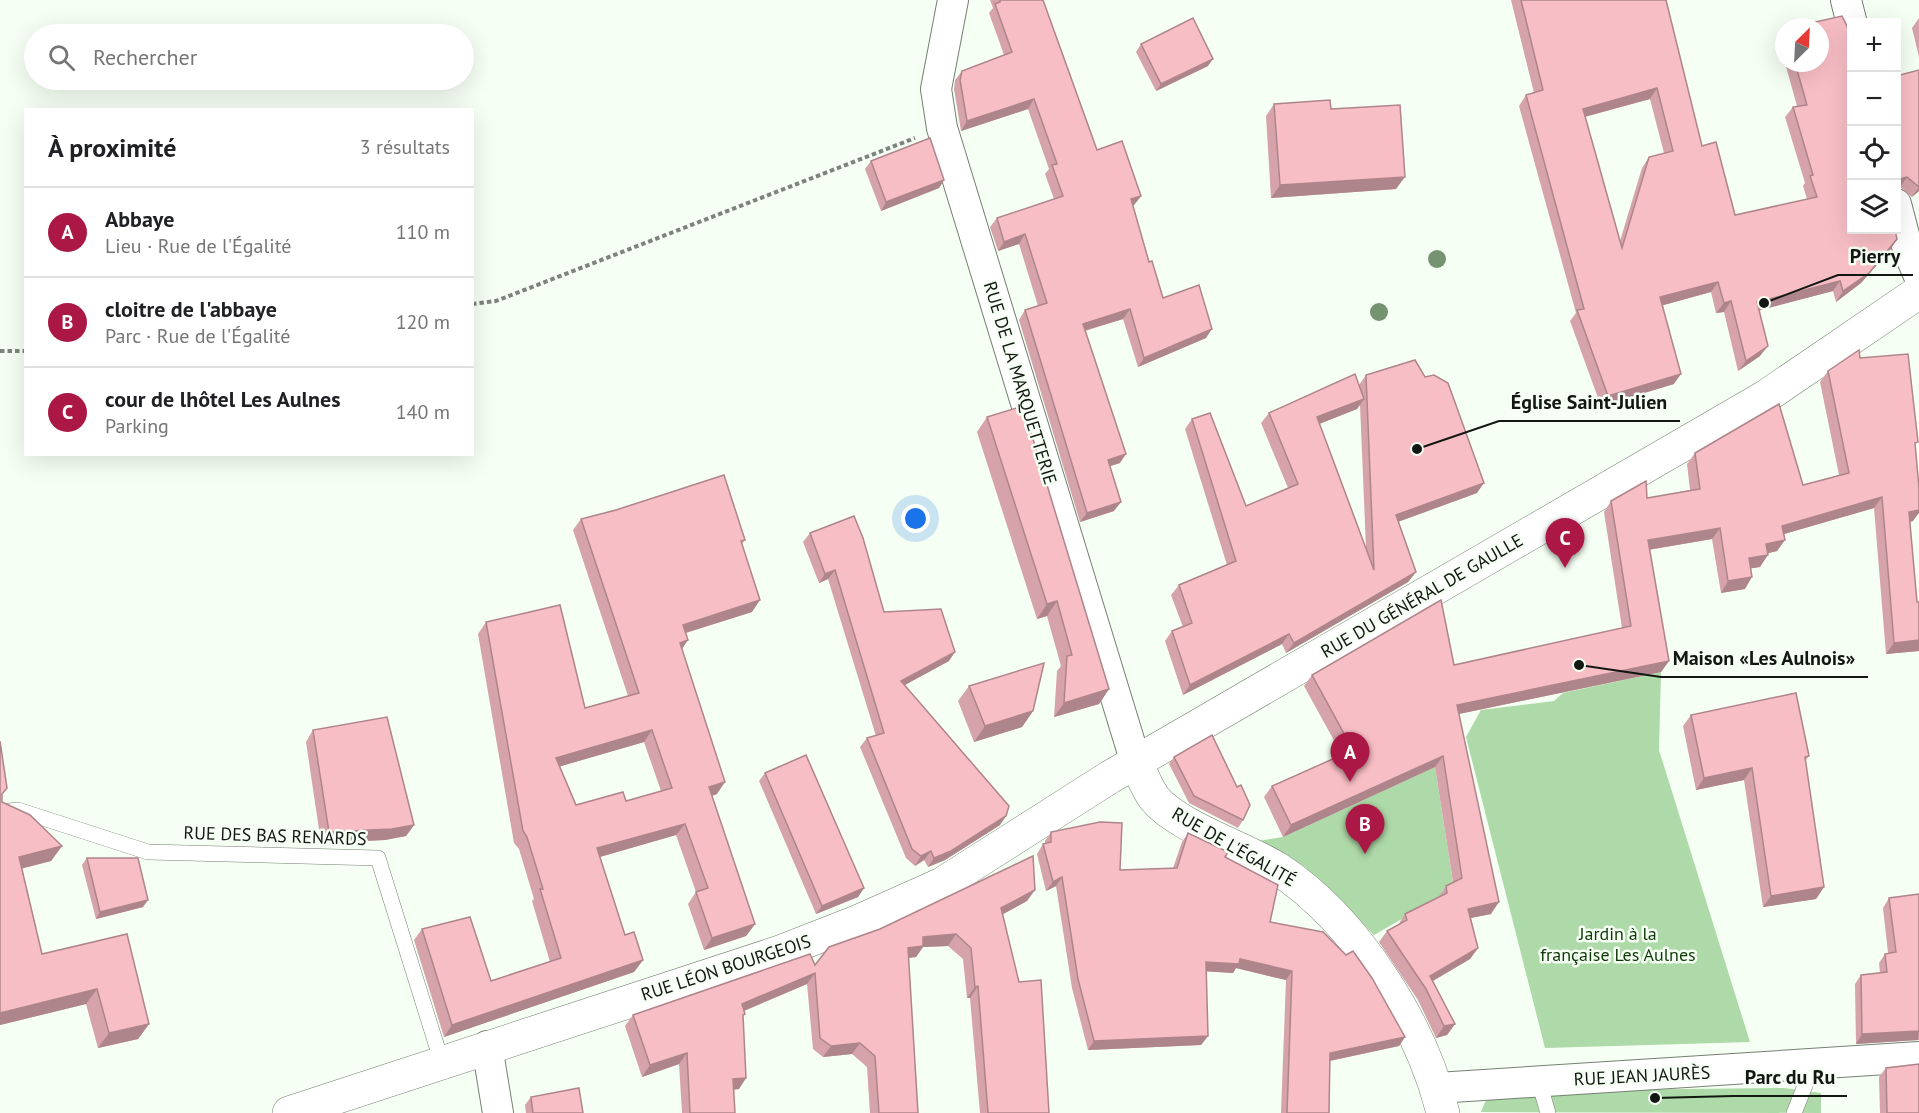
<!DOCTYPE html>
<html lang="fr">
<meta charset="utf-8">
<style>
:root{--surface:#fff;--page:#f2f2f2;--text:#202124;--muted:#757577;--line:#e0e0e0;--accent:#ac1845}
body{margin:0;font-family:"PT Sans",sans-serif;background:var(--page);color:var(--text)}
.controls{position:absolute;right:18px;top:18px;display:grid;overflow:hidden;border-radius:0px;box-shadow:0 6px 24px #0002}
.controls button{width:54px;height:54px;display:grid;place-items:center;padding:0;border:0;border-bottom:2px solid var(--line);background:var(--surface);color:var(--text);font:30px sans-serif}
.compass{position:absolute;left:1775px;top:18px;width:54px;height:54px;border-radius:50%;background:var(--surface);box-shadow:0 6px 24px #0002;rotate:24deg}
.you{position:absolute;left:916px;top:519px;width:21px;height:21px;margin:-15px;border:4px solid #fff;border-radius:50%;background:#1a73e8;box-shadow:0 0 0 9px #1a73e833}
.badge{display:grid;place-items:center;width:39px;height:39px;border-radius:50%;background:var(--accent);color:#fff;font-size:20px;font-weight:700}
.pin{position:absolute;translate:-50% -50px;filter:drop-shadow(0 2px 3px #0008)}
.pin::after{content:'';position:absolute;top:32px;width:21px;height:18px;background:inherit;clip-path:polygon(0 0,100% 0,50% 100%)}
.list{margin:0;padding:0;list-style:none}
h2{display:flex;justify-content:space-between;align-items:center;height:78px;margin:0;padding:0 24px;font-size:26px}
h2 small{font-size:20px;font-weight:400;color:var(--muted)}
.list li{display:grid;grid-template-columns:39px 1fr auto;gap:18px;align-items:center;box-sizing:border-box;height:90px;padding:0 24px;border-top:2px solid var(--line)}
.list b{display:block;font-size:22px;white-space:nowrap}
.list p{margin:0;font-size:20px;white-space:nowrap;color:var(--muted)}
.list em{font-size:20px;font-style:normal;color:var(--muted)}
.icon{flex:none;width:33px;height:33px;fill:none;stroke:currentColor;stroke-width:2;stroke-linecap:round;stroke-linejoin:round}
.map{position:relative;flex:none;width:1919px;height:1113px;overflow:hidden}
.search{position:absolute;background:var(--surface);box-shadow:0 6px 24px #0002;left:24px;top:24px;width:450px;height:66px;display:flex;align-items:center;gap:15px;box-sizing:border-box;padding:0 21px;border-radius:33px;color:var(--muted);font-size:22px}
.panel{position:absolute;background:var(--surface);box-shadow:0 6px 24px #0002;left:24px;top:108px;width:450px;height:348px;border-radius:0px}
.map>svg:first-child{display:block}
</style>
<div class="map">
<svg width="1919" height="1113" viewBox="0 0 1919 1113">
<rect width="100%" height="100%" fill="#f5fff3"/>
<g fill="#aed9a8">
<path d="M 1661,672 L 1659,750 L 1750,1042 L 1545,1048 L 1466,737 L 1481,710 L 1554,701 L 1563,693 Z"/>
<path d="M 1435,767 L 1454,889 L 1374,935 L 1305,867 L 1258,841 L 1283,837 Z"/>
<path d="M 1784,1088 L 1821,1093 L 1821,1113 L 1481,1112 L 1485,1102 L 1497,1091 Z"/>
</g>
<g fill="none" stroke-linecap="round" stroke-linejoin="round">
<defs>
<g id="service">
<path d="M 0,812 L 18,810 L 148,852 L 378,858 L 442,1063"/>
<path d="M 1539,1082 L 1548,1113"/>
<path d="M 1794,1113 L 1813,1066"/>
</g>
<g id="minor">
<path d="M 953,0 L 936,89 L 942,128 L 1136,763"/>
<path d="M 1846,0 L 1852,24"/>
<path d="M 1896,204 L 1908,250 L 1919,276"/>
<path d="M 487,1046 L 498,1113"/>
<path d="M 1437,1088 L 1919,1057"/>
</g>
<g id="tertiary">
<path d="M 1136,763 C 1142,774 1147,789 1155,799 C 1178,827 1245,848 1278,869 C 1356,920 1421,1024 1443,1113"/>
<path d="M 289,1113 L 777,953 L 859,921 L 942,884 L 1110,777 L 1765,397 L 1919,292"/>
</g>
</defs>
<use href="#service" stroke="#758073" stroke-width="16"/>
<use href="#minor" stroke="#758073" stroke-width="32"/>
<use href="#tertiary" stroke="#758073" stroke-width="34"/>
<g stroke="#7d847c" stroke-width="4" stroke-dasharray="4.5 3" stroke-linecap="butt">
<path d="M 472,304 L 496,301 L 915,138"/>
<path d="M 0,351 L 26,351"/>
</g>
<use href="#service" stroke="#fff" stroke-width="15"/>
<use href="#minor" stroke="#fff" stroke-width="30"/>
<use href="#tertiary" stroke="#fff" stroke-width="33"/>
</g>
<g fill="#759271">
<circle cx="1437" cy="259" r="9"/>
<circle cx="1379" cy="312" r="9"/>
</g>
<g fill="#d5a3a9" fill-rule="evenodd">
<path d="M 990,0 L 1043,0 L 1097,150 L 1141,196 L 1134,205 L 1133,206 L 1149,262 L 1163,298 L 1206,338 L 1138,367 L 1123,319 L 1085,331 L 1120,463 L 1110,466 L 1114,511 L 1080,522 L 1019,320 L 1025,310 L 1038,306 L 1019,244 L 998,251 L 990,227 L 997,218 L 1054,199 L 1045,174 L 1049,169 L 1028,109 L 961,131 L 954,89 L 955,80 L 962,71 L 1004,55 L 989,13 L 993,8 Z"/>
<path d="M 1511,0 L 1666,0 L 1702,146 L 1735,215 L 1807,199 L 1803,186 L 1805,183 L 1785,117 L 1793,107 L 1797,106 L 1785,63 L 1820,63 L 1820,27 L 1811,27 L 1815,22 L 1842,16 L 1851,230 L 1897,239 L 1890,250 L 1861,283 L 1836,302 L 1833,291 L 1759,310 L 1760,356 L 1738,371 L 1724,312 L 1716,313 L 1711,292 L 1663,305 L 1674,384 L 1601,406 L 1570,321 L 1576,313 L 1519,106 L 1526,95 L 1534,93 ZM 1650,99 L 1664,153 L 1649,157 L 1642,168 L 1620,241 L 1585,117 Z"/>
<path d="M 1919,18 L 1919,57 L 1912,28 Z"/>
<path d="M 1141,44 L 1208,66 L 1156,91 L 1136,52 Z"/>
<path d="M 1919,70 L 1919,191 L 1912,197 L 1900,187 L 1896,188 L 1896,76 Z"/>
<path d="M 1274,104 L 1396,189 L 1271,198 L 1266,116 Z"/>
<path d="M 871,161 L 944,180 L 939,188 L 881,211 L 865,169 Z"/>
<path d="M 1860,358 L 1915,447 L 1913,521 L 1910,522 L 1917,602 L 1919,602 L 1919,651 L 1886,654 L 1874,508 L 1784,534 L 1777,551 L 1767,553 L 1760,567 L 1751,568 L 1745,589 L 1721,593 L 1712,539 L 1649,550 L 1669,661 L 1661,672 L 1459,714 L 1491,914 L 1471,918 L 1478,948 L 1470,959 L 1433,981 L 1455,1024 L 1447,1035 L 1436,1038 L 1418,1000 L 1379,942 L 1387,931 L 1398,925 L 1405,914 L 1438,898 L 1446,886 L 1453,882 L 1435,767 L 1283,837 L 1264,797 L 1272,786 L 1342,755 L 1304,686 L 1312,675 L 1454,665 L 1622,628 L 1604,512 L 1611,501 L 1647,498 L 1690,490 L 1687,464 L 1695,453 L 1803,485 L 1839,475 L 1820,382 L 1828,371 Z"/>
<path d="M 1366,375 L 1477,493 L 1398,522 L 1416,572 L 1408,582 L 1286,653 L 1282,644 L 1183,695 L 1165,641 L 1172,631 L 1183,627 L 1171,595 L 1179,585 L 1227,565 L 1185,429 L 1192,419 L 1246,506 L 1288,488 L 1261,423 L 1269,413 L 1359,385 ZM 1360,405 L 1366,548 L 1319,424 L 1357,409 Z"/>
<path d="M 987,417 L 1109,689 L 1099,704 L 1054,717 L 1057,671 L 1061,666 L 1047,616 L 1037,619 L 977,432 Z"/>
<path d="M 581,519 L 745,540 L 742,544 L 752,612 L 686,633 L 682,649 L 717,794 L 712,796 L 755,924 L 746,936 L 704,950 L 688,904 L 696,892 L 676,835 L 600,857 L 625,935 L 643,960 L 634,972 L 444,1037 L 414,940 L 422,929 L 491,981 L 550,962 L 532,901 L 534,899 L 519,849 L 514,843 L 478,634 L 486,622 L 585,708 L 628,696 L 573,530 ZM 644,742 L 661,791 L 626,801 L 576,805 L 560,766 Z"/>
<path d="M 810,533 L 884,612 L 949,661 L 904,685 L 1000,825 L 945,860 L 928,867 L 924,860 L 915,866 L 906,858 L 860,747 L 867,738 L 876,736 L 828,579 L 819,583 L 803,542 Z"/>
<path d="M 969,686 L 1033,711 L 1022,727 L 974,742 L 958,701 Z"/>
<path d="M 1691,715 L 1809,756 L 1805,761 L 1824,887 L 1816,899 L 1763,907 L 1744,780 L 1696,790 L 1683,726 Z"/>
<path d="M 313,730 L 414,825 L 406,836 L 385,840 L 321,843 L 306,742 Z"/>
<path d="M 1174,757 L 1243,820 L 1238,828 L 1189,803 L 1169,764 Z"/>
<path d="M 765,773 L 864,888 L 858,897 L 816,914 L 759,781 Z"/>
<path d="M 2,796 L 2,802 L 62,846 L 51,861 L 22,868 L 42,954 L 149,1024 L 138,1039 L 98,1048 L 86,1004 L 0,1025 Z"/>
<path d="M 1051,832 L 1120,870 L 1173,868 L 1182,842 L 1188,833 L 1225,857 L 1270,922 L 1405,1037 L 1399,1046 L 1330,1061 L 1329,1113 L 1281,1113 L 1286,980 L 1236,968 L 1233,973 L 1206,971 L 1208,1036 L 1201,1045 L 1088,1050 L 1072,988 L 1056,886 L 1046,891 L 1037,854 L 1043,844 L 1045,844 L 1045,841 Z"/>
<path d="M 87,858 L 143,907 L 96,919 L 82,865 Z"/>
<path d="M 1919,894 L 1919,1040 L 1856,1044 L 1855,984 L 1861,975 L 1880,973 L 1879,963 L 1885,954 L 1888,953 L 1883,908 L 1889,898 Z"/>
<path d="M 1027,901 L 1003,914 L 1049,1113 L 980,1113 L 970,998 L 967,998 L 963,959 L 948,946 L 923,947 L 916,957 L 908,958 L 918,1113 L 870,1113 L 867,1067 L 852,1054 L 823,1057 L 813,1049 L 807,984 L 744,1011 L 743,1017 L 746,1078 L 739,1089 L 733,1090 L 735,1113 L 682,1113 L 679,1064 L 642,1077 L 625,1026 L 633,1015 L 815,965 Z"/>
<path d="M 1886,1068 L 1919,1113 L 1880,1113 L 1879,1077 Z"/>
<path d="M 531,1097 L 583,1113 L 526,1113 L 525,1105 Z"/>
</g>
<g fill="#ae858a">
<path d="M 1213,59 L 1208,66 L 1156,91 L 1161,84 Z"/>
<path d="M 1657,88 L 1650,99 L 1576,119 L 1583,109 Z"/>
<path d="M 1034,99 L 1028,109 L 961,131 L 967,121 Z"/>
<path d="M 1405,177 L 1396,189 L 1271,198 L 1280,185 Z"/>
<path d="M 1907,177 L 1900,187 L 1896,188 L 1896,180 Z"/>
<path d="M 944,180 L 939,188 L 881,211 L 886,202 Z"/>
<path d="M 1919,187 L 1919,191 L 1912,197 Z"/>
<path d="M 1141,196 L 1134,205 L 1125,208 L 1131,199 Z"/>
<path d="M 1025,234 L 1019,244 L 998,251 L 1004,242 Z"/>
<path d="M 1897,239 L 1890,250 L 1861,283 L 1836,302 L 1843,291 Z"/>
<path d="M 1840,281 L 1833,291 L 1750,313 L 1757,302 Z"/>
<path d="M 1718,282 L 1711,292 L 1653,308 L 1660,297 Z"/>
<path d="M 1731,301 L 1724,312 L 1716,313 L 1724,303 Z"/>
<path d="M 1130,309 L 1123,319 L 1076,333 L 1083,324 Z"/>
<path d="M 1212,329 L 1206,338 L 1138,367 L 1144,358 Z"/>
<path d="M 1768,346 L 1760,356 L 1738,371 L 1746,361 Z"/>
<path d="M 1681,374 L 1674,384 L 1601,406 L 1608,396 Z"/>
<path d="M 1364,399 L 1357,409 L 1309,428 L 1317,417 Z"/>
<path d="M 1126,454 L 1120,463 L 1101,469 L 1108,460 Z"/>
<path d="M 1484,483 L 1477,493 L 1389,525 L 1396,515 Z"/>
<path d="M 1882,497 L 1874,508 L 1774,537 L 1782,526 Z"/>
<path d="M 1121,502 L 1114,511 L 1080,522 L 1087,513 Z"/>
<path d="M 1919,510 L 1919,513 L 1913,521 L 1901,523 L 1909,512 Z"/>
<path d="M 1720,528 L 1712,539 L 1640,551 L 1648,540 Z"/>
<path d="M 1785,540 L 1777,551 L 1758,556 L 1766,544 Z"/>
<path d="M 1768,555 L 1760,567 L 1741,570 L 1749,558 Z"/>
<path d="M 835,570 L 828,579 L 819,583 L 825,574 Z"/>
<path d="M 1416,572 L 1408,582 L 1286,653 L 1294,643 Z"/>
<path d="M 1752,577 L 1745,589 L 1721,593 L 1728,581 Z"/>
<path d="M 760,600 L 752,612 L 675,636 L 683,625 Z"/>
<path d="M 1057,601 L 1047,616 L 1037,619 L 1047,604 Z"/>
<path d="M 1289,634 L 1282,644 L 1183,695 L 1190,685 Z"/>
<path d="M 688,640 L 680,652 L 680,643 Z"/>
<path d="M 1919,640 L 1919,651 L 1886,654 L 1894,643 Z"/>
<path d="M 955,652 L 949,661 L 894,691 L 901,681 Z"/>
<path d="M 1669,661 L 1661,672 L 1449,716 L 1457,705 Z"/>
<path d="M 1109,689 L 1099,704 L 1054,717 L 1064,703 Z"/>
<path d="M 1033,711 L 1022,727 L 974,742 L 985,726 Z"/>
<path d="M 652,730 L 644,742 L 548,770 L 556,758 Z"/>
<path d="M 1443,756 L 1435,767 L 1283,837 L 1291,825 Z"/>
<path d="M 1752,768 L 1744,780 L 1696,790 L 1704,778 Z"/>
<path d="M 725,782 L 717,794 L 701,799 L 709,787 Z"/>
<path d="M 1006,816 L 1000,825 L 945,860 L 928,867 L 934,858 Z"/>
<path d="M 685,824 L 676,835 L 589,860 L 597,848 Z"/>
<path d="M 414,825 L 406,836 L 385,840 L 321,843 L 329,832 Z"/>
<path d="M 62,846 L 51,861 L 9,872 L 19,857 Z"/>
<path d="M 931,851 L 924,860 L 915,866 L 921,856 Z"/>
<path d="M 1062,877 L 1056,886 L 1046,891 L 1053,882 Z"/>
<path d="M 1824,887 L 1816,899 L 1763,907 L 1771,896 Z"/>
<path d="M 864,888 L 858,897 L 816,914 L 822,906 Z"/>
<path d="M 1035,890 L 1027,901 L 994,919 L 1001,908 Z"/>
<path d="M 148,900 L 143,907 L 96,919 L 100,912 Z"/>
<path d="M 1499,902 L 1491,914 L 1460,920 L 1468,909 Z"/>
<path d="M 755,924 L 746,936 L 704,950 L 712,938 Z"/>
<path d="M 956,934 L 948,946 L 923,947 L 916,957 L 900,959 L 908,948 L 923,937 Z"/>
<path d="M 1478,948 L 1470,959 L 1424,986 L 1430,976 Z"/>
<path d="M 1240,959 L 1292,971 L 1286,980 L 1236,968 L 1233,973 L 1199,971 L 1206,962 Z"/>
<path d="M 643,960 L 634,972 L 444,1037 L 452,1025 Z"/>
<path d="M 815,973 L 807,984 L 734,1015 L 742,1004 Z"/>
<path d="M 978,986 L 970,998 L 967,998 L 975,987 Z"/>
<path d="M 97,989 L 86,1004 L 0,1025 L 0,1013 Z"/>
<path d="M 149,1024 L 138,1039 L 98,1048 L 109,1033 Z"/>
<path d="M 1455,1024 L 1447,1035 L 1436,1038 L 1444,1026 Z"/>
<path d="M 1919,1031 L 1918,1040 L 1856,1044 L 1862,1034 Z"/>
<path d="M 1208,1036 L 1201,1045 L 1088,1050 L 1094,1041 Z"/>
<path d="M 1405,1037 L 1399,1046 L 1324,1062 L 1330,1053 Z"/>
<path d="M 860,1043 L 852,1054 L 823,1057 L 831,1046 Z"/>
<path d="M 687,1053 L 679,1064 L 642,1077 L 650,1065 Z"/>
<path d="M 746,1078 L 739,1089 L 725,1090 L 733,1079 Z"/>
</g>
<g fill="#f8bec5" stroke="#ae858a" stroke-width="1.5" fill-rule="evenodd">
<path d="M 1000,0 L 1043,0 L 1097,150 L 1122,141 L 1141,196 L 1131,199 L 1149,262 L 1152,261 L 1163,298 L 1199,285 L 1212,329 L 1144,358 L 1130,309 L 1083,324 L 1126,454 L 1108,460 L 1121,502 L 1087,513 L 1025,310 L 1047,303 L 1025,234 L 1004,242 L 997,218 L 1063,196 L 1052,165 L 1057,164 L 1034,99 L 967,121 L 960,80 L 962,71 L 1012,52 L 995,4 L 1000,2 Z"/>
<path d="M 1521,0 L 1666,0 L 1702,146 L 1716,142 L 1735,215 L 1817,197 L 1810,176 L 1813,175 L 1793,107 L 1807,105 L 1795,63 L 1820,63 L 1820,27 L 1816,27 L 1815,22 L 1842,16 L 1847,26 L 1851,44 L 1851,230 L 1895,230 L 1897,239 L 1869,273 L 1843,291 L 1840,281 L 1757,302 L 1768,346 L 1746,361 L 1731,301 L 1724,303 L 1718,282 L 1660,297 L 1681,374 L 1608,396 L 1577,310 L 1584,309 L 1526,95 L 1543,90 ZM 1657,88 L 1673,151 L 1649,157 L 1622,248 L 1583,109 Z"/>
<path d="M 1193,18 L 1213,59 L 1161,84 L 1141,44 Z"/>
<path d="M 1919,70 L 1919,187 L 1907,177 L 1896,180 L 1896,76 Z"/>
<path d="M 1330,100 L 1331,109 L 1400,105 L 1405,177 L 1280,185 L 1274,104 Z"/>
<path d="M 930,138 L 944,180 L 886,202 L 871,161 Z"/>
<path d="M 1859,350 L 1860,358 L 1908,354 L 1918,442 L 1915,443 L 1919,488 L 1919,510 L 1909,512 L 1917,602 L 1919,602 L 1919,640 L 1894,643 L 1882,497 L 1782,526 L 1785,540 L 1766,544 L 1768,555 L 1749,558 L 1752,577 L 1728,581 L 1720,528 L 1648,540 L 1669,661 L 1457,705 L 1499,902 L 1468,909 L 1478,948 L 1430,976 L 1455,1024 L 1444,1026 L 1426,989 L 1387,931 L 1407,920 L 1405,914 L 1447,893 L 1446,886 L 1462,878 L 1443,756 L 1291,825 L 1272,786 L 1353,750 L 1312,675 L 1441,600 L 1454,665 L 1631,626 L 1611,501 L 1646,481 L 1647,498 L 1700,489 L 1695,453 L 1779,404 L 1803,485 L 1849,473 L 1828,371 Z"/>
<path d="M 1415,360 L 1425,377 L 1434,375 L 1448,383 L 1484,483 L 1396,515 L 1416,572 L 1294,643 L 1289,634 L 1190,685 L 1172,631 L 1192,623 L 1179,585 L 1236,561 L 1192,419 L 1210,413 L 1246,506 L 1298,484 L 1269,413 L 1355,374 L 1364,399 L 1317,417 L 1374,570 L 1366,375 Z"/>
<path d="M 1023,406 L 1109,689 L 1064,703 L 1067,656 L 1072,655 L 1057,601 L 1047,604 L 987,417 Z"/>
<path d="M 724,475 L 745,540 L 741,541 L 760,600 L 683,625 L 688,640 L 680,643 L 725,782 L 709,787 L 755,924 L 712,938 L 696,892 L 708,888 L 685,824 L 597,848 L 625,935 L 634,932 L 643,960 L 452,1025 L 422,929 L 470,917 L 491,981 L 561,958 L 540,889 L 543,889 L 527,837 L 523,831 L 486,622 L 560,605 L 585,708 L 639,693 L 581,519 L 616,510 ZM 652,730 L 672,788 L 626,801 L 623,792 L 576,805 L 556,758 Z"/>
<path d="M 854,516 L 863,538 L 884,612 L 941,609 L 955,652 L 901,681 L 1009,806 L 1006,816 L 951,851 L 934,858 L 931,851 L 921,856 L 912,849 L 867,738 L 884,733 L 835,570 L 825,574 L 810,533 Z"/>
<path d="M 1044,663 L 1033,711 L 985,726 L 969,686 Z"/>
<path d="M 1796,693 L 1809,756 L 1805,757 L 1824,887 L 1771,896 L 1752,768 L 1704,778 L 1691,715 Z"/>
<path d="M 387,717 L 414,825 L 392,829 L 329,832 L 313,730 Z"/>
<path d="M 1212,735 L 1237,787 L 1241,785 L 1250,805 L 1243,820 L 1194,796 L 1174,757 Z"/>
<path d="M 0,741 L 7,788 L 2,794 L 2,802 L 30,815 L 62,846 L 19,857 L 42,954 L 127,934 L 149,1024 L 109,1033 L 97,989 L 0,1013 Z"/>
<path d="M 806,755 L 864,888 L 822,906 L 765,773 Z"/>
<path d="M 1100,822 L 1122,823 L 1120,870 L 1177,868 L 1188,833 L 1228,852 L 1225,857 L 1278,885 L 1270,922 L 1323,932 L 1346,955 L 1353,951 L 1372,978 L 1405,1037 L 1330,1053 L 1329,1113 L 1287,1113 L 1292,971 L 1240,959 L 1239,964 L 1206,962 L 1208,1036 L 1094,1041 L 1078,979 L 1062,877 L 1053,882 L 1043,844 L 1051,842 L 1051,832 Z"/>
<path d="M 1033,856 L 1035,890 L 1001,908 L 1019,982 L 1041,980 L 1049,1113 L 988,1113 L 978,986 L 975,987 L 971,948 L 956,934 L 923,937 L 923,946 L 908,948 L 918,1113 L 879,1113 L 875,1056 L 860,1043 L 831,1046 L 820,1038 L 815,973 L 742,1004 L 745,1014 L 743,1015 L 746,1078 L 733,1079 L 735,1113 L 690,1113 L 687,1053 L 650,1065 L 633,1015 L 810,954 L 815,965 L 829,947 L 880,929 Z"/>
<path d="M 87,858 L 138,858 L 148,900 L 100,912 Z"/>
<path d="M 1919,894 L 1919,1031 L 1862,1034 L 1861,975 L 1887,972 L 1885,954 L 1896,952 L 1889,898 Z"/>
<path d="M 1919,1064 L 1919,1113 L 1887,1113 L 1886,1068 Z"/>
<path d="M 579,1088 L 583,1113 L 533,1113 L 531,1097 Z"/>
</g>
<g text-anchor="middle" stroke-width="5" stroke-linejoin="round" paint-order="stroke">
<g font-size="18" fill="#131712" stroke="#f5fff3">
<text transform="translate(1020 383) rotate(73)" y="6">RUE DE LA MARQUETTERIE</text>
<text transform="translate(1422 596) rotate(-30)" y="6">RUE DU GÉNÉRAL DE GAULLE</text>
<text transform="translate(275 836) rotate(2)" y="6">RUE DES BAS RENARDS</text>
<text transform="translate(1234 847) rotate(30)" y="6">RUE DE L'ÉGALITÉ</text>
<text transform="translate(726 968) rotate(-18)" y="6">RUE LÉON BOURGEOIS</text>
<text transform="translate(1642 1076) rotate(-3)" y="6">RUE JEAN JAURÈS</text>
</g>
<g font-size="18" fill="#0c3806" stroke="#f5fff3">
<text x="1618" y="940">Jardin à la<tspan x="1618" dy="21">française Les Aulnes</tspan></text>
</g>
</g>
<path fill="none" stroke="#131712" stroke-width="2" d="M1764 303L1838 275H1913M1417 449L1499 421H1680M1579 665L1661 677H1868M1655 1098L1733 1096H1847"/>
<g fill="#131712" stroke="#f5fff3" stroke-width="2">
<circle cx="1764" cy="303" r="6"/>
<circle cx="1417" cy="449" r="6"/>
<circle cx="1579" cy="665" r="6"/>
<circle cx="1655" cy="1098" r="6"/>
</g>
<g font-size="20" text-anchor="middle" font-weight="bold" fill="#131712" stroke="#f5fff3" stroke-width="5" stroke-linejoin="round" paint-order="stroke">
<text x="1875" y="263">Pierry</text>
<text x="1589" y="409">Église Saint-Julien</text>
<text x="1764" y="665">Maison «Les Aulnois»</text>
<text x="1790" y="1084">Parc du Ru</text>
</g>
</svg>
<div class="controls">
<button>+</button>
<button>−</button>
<button><svg class="icon" aria-label="locate" viewBox="0 0 24 24"><circle cx="12" cy="12" r="6"/><path d="M12 2v4M12 18v4M2 12h4M18 12h4"/></svg></button>
<button><svg class="icon" aria-label="layers" viewBox="0 0 24 24"><path d="M12 4l9 5-9 5-9-5zM3 14l9 5 9-5"/></svg></button>
</div>
<svg class="compass" viewBox="-18 -18 36 36"><path d="M0-13l5 13h-10z" fill="#e53935"/><path d="M0 13l5-13h-10z" fill="#757577"/></svg>
<div class="you"></div>
<div class="pin badge" style="left:1350px;top:782px">A</div>
<div class="pin badge" style="left:1365px;top:854px">B</div>
<div class="pin badge" style="left:1565px;top:568px">C</div>
<div class="search"><svg class="icon" aria-label="search" viewBox="0 0 24 24"><circle cx="10" cy="10" r="6"/><path d="M15 15l6 6"/></svg>Rechercher</div>
<section class="panel">
<h2>À proximité<small>3 résultats</small></h2>
<ul class="list">
<li><span class="badge">A</span><div><b>Abbaye</b><p>Lieu · Rue de l'Égalité</p></div><em>110 m</em></li>
<li><span class="badge">B</span><div><b>cloitre de l'abbaye</b><p>Parc · Rue de l'Égalité</p></div><em>120 m</em></li>
<li><span class="badge">C</span><div><b>cour de lhôtel Les Aulnes</b><p>Parking</p></div><em>140 m</em></li>
</ul>
</section>
</div>
